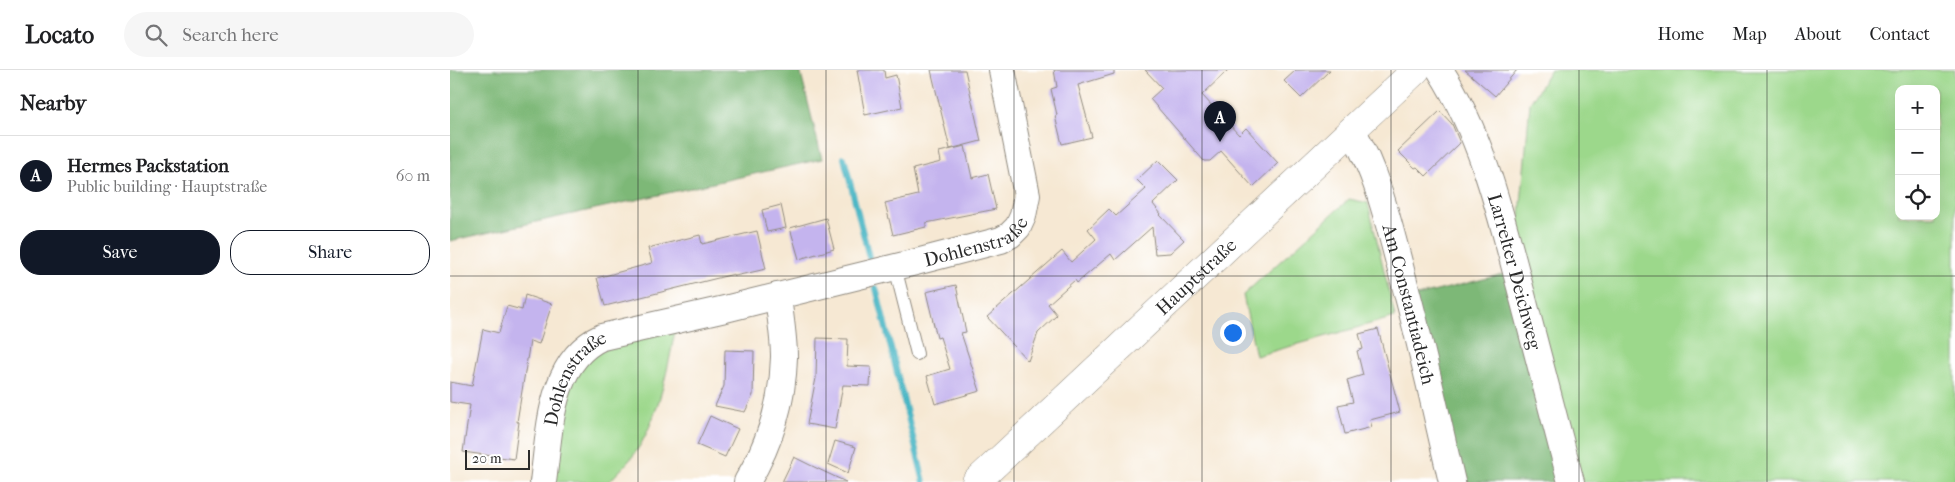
<!DOCTYPE html>
<meta charset="utf-8">
<style>
:root{--surface:#fff;--page:#f6f6f6;--text:#202124;--muted:#757577;--line:#e0e0e0;--accent:#111827}
body{margin:0;font-family:"IM FELL French Canon",serif;background:var(--page);color:var(--text)}
.controls{position:absolute;right:15px;top:15px;display:grid;overflow:hidden;border-radius:10px;box-shadow:0 5px 20px #0002}
.controls button{width:45px;height:45px;display:grid;place-items:center;padding:0;border:0;border-bottom:1px solid var(--line);background:var(--surface);color:var(--text);font:25px sans-serif}
.scale{position:absolute;left:15px;bottom:12px;width:65px;box-sizing:border-box;padding-left:5px;border:2px solid #2b2b2b;border-top:0;font-size:14px;line-height:18px;white-space:nowrap;color:#2b2b2b;-webkit-text-stroke:4px #fff;paint-order:stroke}
.you{position:absolute;left:782px;top:262px;width:18px;height:18px;margin:-12px;border:4px solid #fff;border-radius:50%;background:#1a73e8;box-shadow:0 0 0 8px #1a73e833}
.badge{display:grid;place-items:center;width:32px;height:32px;border-radius:50%;background:var(--accent);color:#fff;font-size:16px;font-weight:700}
.pin{position:absolute;translate:-50% -41px;filter:drop-shadow(0 1px 2px #0008)}
.pin::after{content:'';position:absolute;top:26px;width:18px;height:15px;background:inherit;clip-path:polygon(0 0,100% 0,50% 100%)}
.list{margin:0;padding:0;list-style:none}
h2{display:flex;justify-content:space-between;align-items:center;height:65px;margin:0;padding:0 20px;font-size:21px}
h2 small{font-size:16px;font-weight:400;color:var(--muted)}
.list li{display:grid;grid-template-columns:32px 1fr auto;gap:15px;align-items:center;box-sizing:border-box;height:80px;padding:0 20px;border-top:1px solid var(--line)}
.list b{display:block;font-size:19px;white-space:nowrap}
.list p{margin:0;font-size:16px;white-space:nowrap;color:var(--muted)}
.list em{font-size:16px;font-style:normal;color:var(--muted)}
.actions{display:flex;gap:10px;padding:15px 20px}
.actions a{flex:1;padding:11px 0;border:1px solid var(--accent);border-radius:20px;text-align:center;font-size:18px;color:var(--accent)}
.actions .main{background:var(--accent);color:#fff}
.icon{flex:none;width:28px;height:28px;fill:none;stroke:currentColor;stroke-width:2;stroke-linecap:round;stroke-linejoin:round}
.map{position:relative;flex:none;width:1505px;height:412px;overflow:hidden}
header{display:flex;align-items:center;gap:30px;box-sizing:border-box;height:70px;padding:0 25px;background:var(--surface);border-bottom:1px solid var(--line)}
header strong{font-size:24px}
nav{display:flex;gap:28px;margin-inline-start:auto;font-size:18px}
.search{width:350px;height:45px;background:var(--page);display:flex;align-items:center;gap:12px;box-sizing:border-box;padding:0 18px;border-radius:28px;color:var(--muted);font-size:19px}
main{display:flex}
aside{flex:1;background:var(--surface)}
.map>svg:first-child{display:block}
</style>
<header>
<strong>Locato</strong>
<div class="search"><svg class="icon" aria-label="search" viewBox="0 0 24 24"><circle cx="10" cy="10" r="6"/><path d="M15 15l6 6"/></svg>Search here</div>
<nav><a>Home</a><a>Map</a><a>About</a><a>Contact</a></nav>
</header>
<main>
<aside>
<h2>Nearby<small></small></h2>
<ul class="list">
<li><span class="badge">A</span><div><b>Hermes Packstation</b><p>Public building · Hauptstraße</p></div><em>60 m</em></li>
</ul>
<div class="actions"><a class="main">Save</a><a>Share</a></div>
</aside>
<div class="map">
<svg width="1505" height="412" viewBox="0 0 1505 412">
<rect width="100%" height="100%" fill="#fff"/>
<filter id="ink" filterUnits="userSpaceOnUse"><feTurbulence type="fractalNoise" baseFrequency=".02" numOctaves="2"/><feDisplacementMap in="SourceGraphic" scale="10" xChannelSelector="R" yChannelSelector="G"/><feConvolveMatrix kernelMatrix="1 2 1 2 8 2 1 2 1" color-interpolation-filters="sRGB"/></filter>
<filter id="wash" filterUnits="userSpaceOnUse"><feTurbulence type="fractalNoise" baseFrequency=".0096" numOctaves="4" result="noise"/><feDisplacementMap in="SourceGraphic" scale="20" xChannelSelector="R" yChannelSelector="G"/><feGaussianBlur stdDeviation="1.12" result="paint"/><feColorMatrix in="noise" values="0 0 0 0 0 0 0 0 0 0 0 0 0 0 0 0 0 1.4 0 .05"/><feComposite in="paint" operator="in"/></filter>
<g filter="url(#wash)">
<rect width="100%" height="100%" fill="#f6e8d3"/>
<g fill="#9cd88b" stroke="#64825b" fill-rule="evenodd">
<path d="M 1101,0 L 1505,0 L 1505,412 L 1121,412 L 1065,201 L 1080,33 ZM 1449,19 L 1486,19 L 1486,146 L 1449,146 Z"/>
<path d="M 899,129 L 918,133 L 945,247 L 806,286 L 793,225 Z"/>
<path d="M 227,250 C 219,293 209,351 183,386 C 176,395 167,403 159,412 L 93,412 L 120,294 Z"/>
</g>
<g fill="#7db877" stroke="#547251">
<path d="M 0,0 L 350,0 L 372,89 L 0,171 Z"/>
<path d="M 1065,201 L 1121,412 L 1002,412 L 959,228 Z"/>
</g>
<g fill="none" stroke-linecap="round" stroke-linejoin="round">
<g stroke="#48b6c4" stroke-width="6">
<path d="M 394,88 L 419,187"/>
<path d="M 426,218 L 474,412"/>
</g>
</g>
<g id="blocks">
<g fill="#c4b4ee">
<path d="M 407,0 L 434,0 L 435,8 L 446,5 L 452,37 L 415,45 Z"/>
<path d="M 481,0 L 515,0 L 531,71 L 500,79 Z"/>
<path d="M 604,0 L 664,0 L 664,4 L 628,15 L 642,67 L 612,74 L 605,46 L 607,45 L 601,19 L 607,17 Z"/>
<path d="M 695,0 L 778,0 L 752,25 L 789,65 L 796,58 L 828,93 L 803,117 L 771,81 L 760,91 L 754,91 L 700,29 L 712,18 Z"/>
<path d="M 846,0 L 880,0 L 851,28 L 834,11 Z"/>
<path d="M 1015,0 L 1067,0 L 1045,26 Z"/>
<path d="M 990,41 L 1002,54 L 1010,73 L 976,106 L 967,97 L 965,98 L 948,81 Z"/>
<path d="M 515,76 L 522,108 L 538,104 L 546,139 L 476,153 L 476,157 L 443,165 L 435,133 L 468,125 L 463,99 L 491,92 L 489,82 Z"/>
<path d="M 708,90 L 728,110 L 703,134 L 711,144 L 710,145 L 734,170 L 720,183 L 705,184 L 702,157 L 665,190 L 661,184 L 627,213 L 625,210 L 598,234 L 607,245 L 588,263 L 578,291 L 537,247 L 612,181 L 621,192 L 646,169 L 638,159 L 659,139 L 666,146 L 696,119 L 687,110 Z"/>
<path d="M 331,135 L 336,158 L 317,162 L 312,140 Z"/>
<path d="M 376,148 L 384,179 L 349,189 L 340,158 Z"/>
<path d="M 307,161 L 316,199 L 285,206 L 284,204 L 155,236 L 147,208 L 202,193 L 198,178 L 250,165 L 252,174 Z"/>
<path d="M 506,215 L 516,262 L 511,263 L 530,321 L 485,334 L 477,306 L 500,299 L 490,267 L 487,268 L 476,222 Z"/>
<path d="M 75,225 L 102,234 L 89,274 L 80,271 L 67,352 L 69,352 L 64,389 L 13,382 L 20,335 L 0,332 L 0,312 L 22,316 L 33,259 L 49,263 L 57,236 L 72,240 Z"/>
<path d="M 928,259 L 950,342 L 920,350 L 922,357 L 895,364 L 888,335 L 903,332 L 897,310 L 913,305 L 907,281 L 913,279 L 909,264 Z"/>
<path d="M 367,268 L 398,269 L 397,296 L 421,297 L 420,316 L 393,315 L 385,359 L 357,354 L 366,308 Z"/>
<path d="M 275,280 L 304,281 L 303,325 L 295,342 L 265,336 L 274,316 Z"/>
<path d="M 260,346 L 288,359 L 275,387 L 247,375 Z"/>
<path d="M 385,371 L 406,377 L 398,403 L 378,394 Z"/>
<path d="M 344,387 L 360,395 L 396,412 L 332,412 Z"/>
</g>
</g>
</g>
<g filter="url(#ink)">
<use href="#blocks" fill-opacity="0" stroke="#908a7f" stroke-width="1"/>
<g fill="none" stroke-linecap="round" stroke-linejoin="round">
<defs>
<path id="service" d="M 445,197 L 467,284"/>
<g id="minor">
<path id="s1" d="M 990,0 C 1032,66 1050,142 1070,217 C 1087,282 1104,347 1121,412"/>
<path id="s2" d="M 902,60 C 928,105 939,155 952,204 C 971,273 986,343 1002,412"/>
<path id="s3" d="M 93,412 C 100,362 99,291 152,267 L 275,239 L 466,192 L 551,170 L 560,165 L 568,157 L 573,146 L 577,125 L 552,0"/>
<path d="M 297,412 C 319,375 333,332 334,287 C 334,267 330,246 328,226"/>
</g>
<g id="tertiary">
<path id="s4" d="M 526,412 L 966,0"/>
</g>
</defs>
<use href="#service" stroke="#908a7f" stroke-width="14"/>
<use href="#minor" stroke="#908a7f" stroke-width="28"/>
<use href="#tertiary" stroke="#908a7f" stroke-width="29"/>
<use href="#service" stroke="#fff" stroke-width="12"/>
<use href="#minor" stroke="#fff" stroke-width="26"/>
<use href="#tertiary" stroke="#fff" stroke-width="28"/>
</g>
</g>
<path fill="none" stroke="#2b2b2b" stroke-width="1" stroke-opacity="0.55" d="M 188,0 L 188,412M 376,0 L 376,412M 564,0 L 564,412M 752,0 L 752,412M 941,0 L 941,412M 1129,0 L 1129,412M 1317,0 L 1317,412M 0,206 L 1505,206"/>
<g text-anchor="middle" stroke-width="4" stroke-linejoin="round" paint-order="stroke">
<g font-size="19" fill="#2b2b2b" stroke="#fff">
<text dy="7" stroke="none"><textPath href="#s3" startOffset="551">Dohlenstraße</textPath></text>
<text dy="7" stroke="none"><textPath href="#s1" startOffset="216">Larrelter Deichweg</textPath></text>
<text dy="7" stroke="none"><textPath href="#s4" startOffset="301">Hauptstraße</textPath></text>
<text dy="7" stroke="none"><textPath href="#s2" startOffset="184">Am Constantiadeich</textPath></text>
<text dy="7" stroke="none"><textPath href="#s3" startOffset="112">Dohlenstraße</textPath></text>
</g>
</g>
</svg>
<div class="controls">
<button>+</button>
<button>−</button>
<button><svg class="icon" aria-label="locate" viewBox="0 0 24 24"><circle cx="12" cy="12" r="6"/><path d="M12 2v4M12 18v4M2 12h4M18 12h4"/></svg></button>
</div>
<div class="scale">20 m</div>
<div class="you"></div>
<div class="pin badge" style="left:770px;top:72px">A</div>
</div>
</main>
